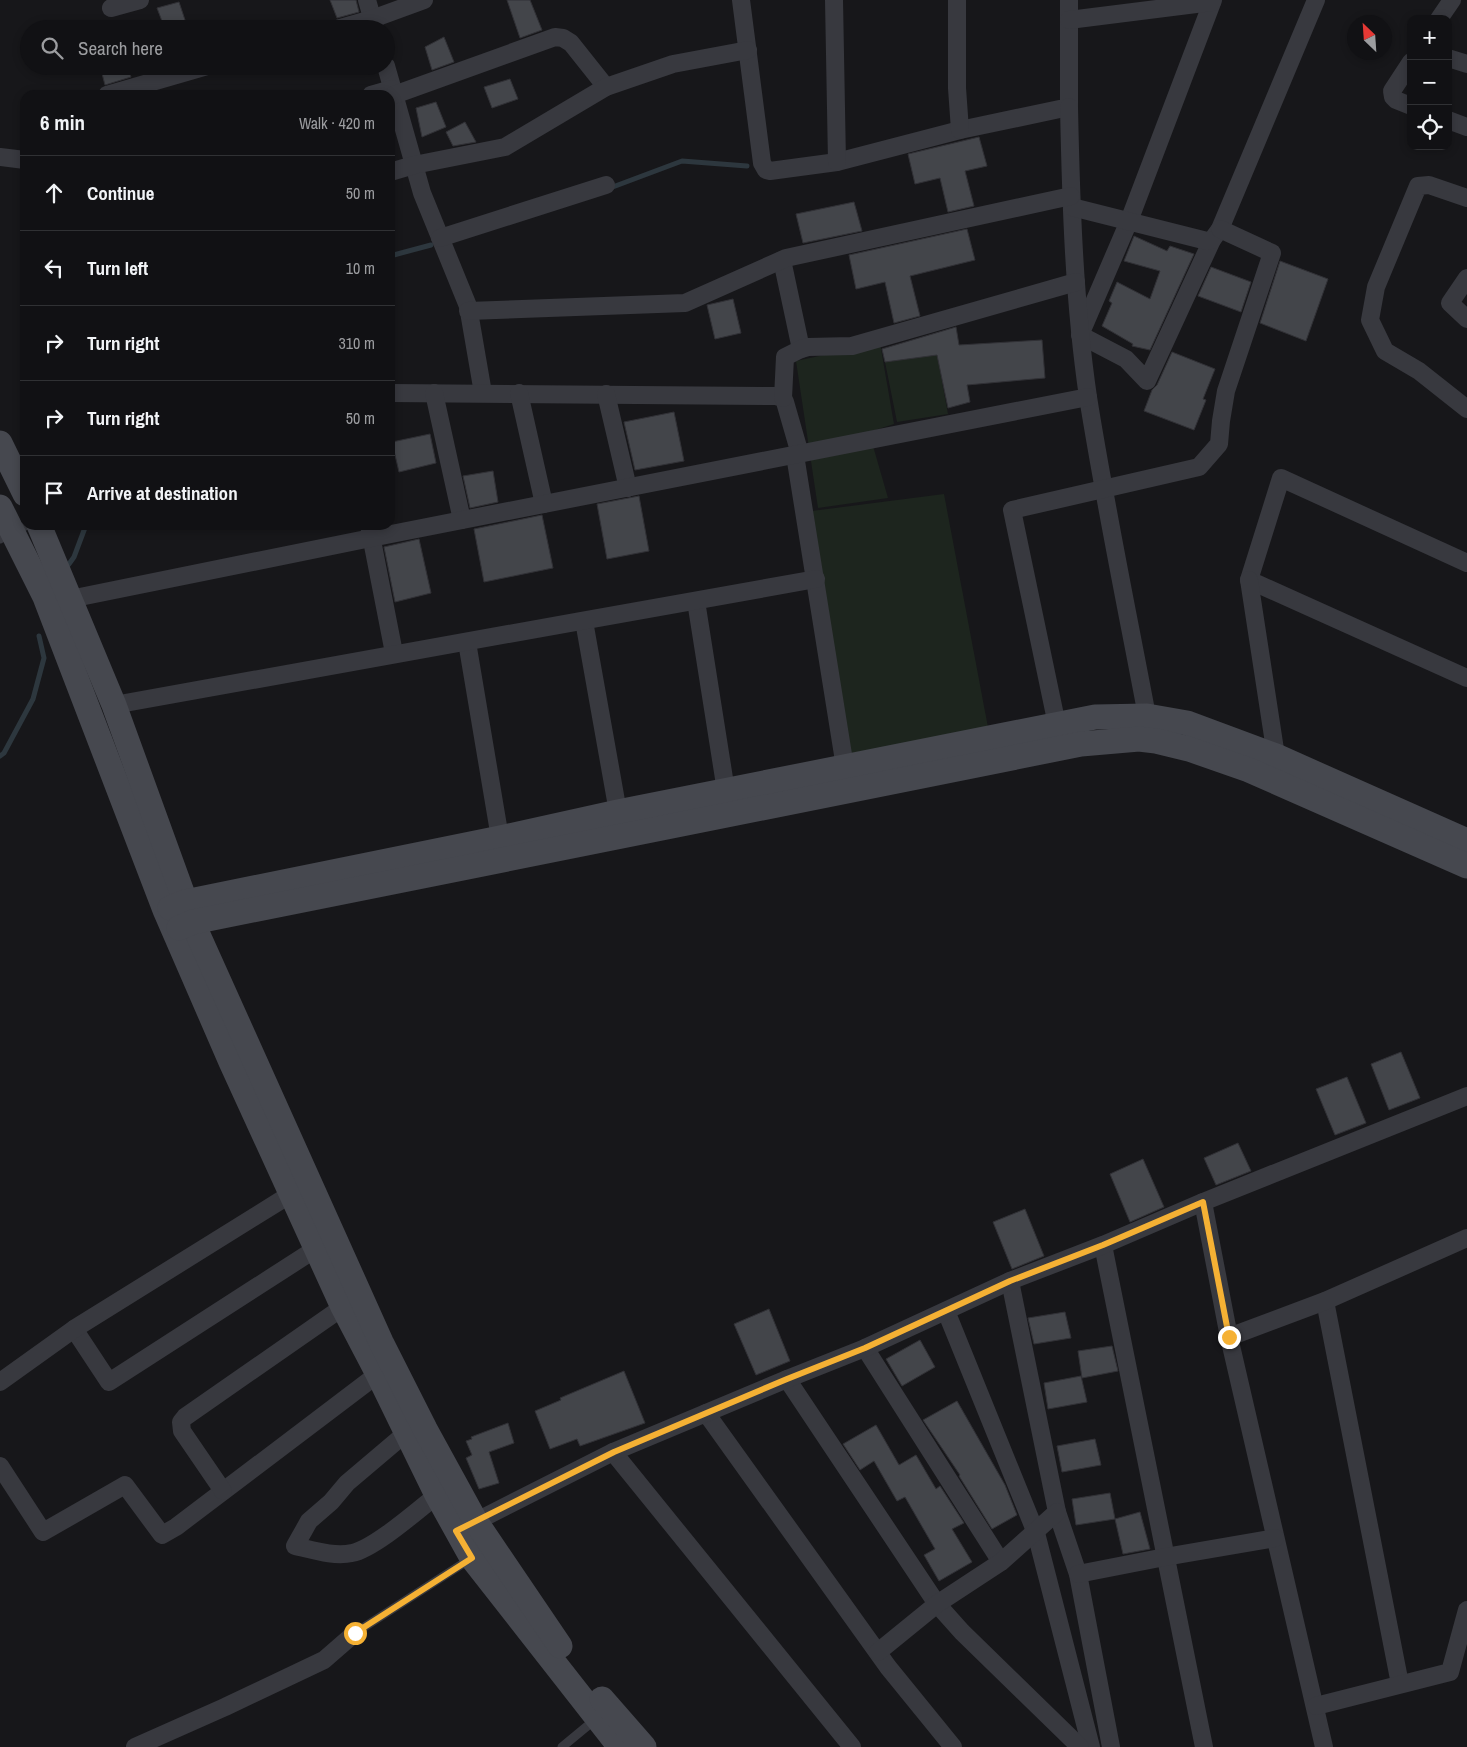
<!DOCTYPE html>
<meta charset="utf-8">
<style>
:root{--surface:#111114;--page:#1e1f22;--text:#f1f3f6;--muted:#9c9da0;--line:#303134}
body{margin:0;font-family:"Archivo Narrow",sans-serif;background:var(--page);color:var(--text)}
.controls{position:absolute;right:15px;top:15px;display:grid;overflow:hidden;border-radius:10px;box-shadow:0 2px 8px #0003}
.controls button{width:45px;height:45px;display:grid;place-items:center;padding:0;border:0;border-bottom:1px solid var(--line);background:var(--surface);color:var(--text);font:25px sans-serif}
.compass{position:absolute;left:1347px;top:15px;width:45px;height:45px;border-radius:50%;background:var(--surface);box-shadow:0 2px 8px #0003;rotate:335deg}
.stop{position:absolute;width:15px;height:15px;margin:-11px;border:4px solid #f5b134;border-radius:50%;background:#fff}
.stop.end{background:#f5b134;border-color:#fff;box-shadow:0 1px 5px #0008}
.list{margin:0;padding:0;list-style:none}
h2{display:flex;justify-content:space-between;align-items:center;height:65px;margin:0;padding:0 20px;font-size:21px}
h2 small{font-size:16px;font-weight:400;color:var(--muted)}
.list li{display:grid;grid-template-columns:32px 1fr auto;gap:15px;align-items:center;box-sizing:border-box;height:75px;padding:0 20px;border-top:1px solid var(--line)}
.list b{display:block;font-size:19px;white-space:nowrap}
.list em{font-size:16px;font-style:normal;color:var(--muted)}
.icon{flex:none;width:28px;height:28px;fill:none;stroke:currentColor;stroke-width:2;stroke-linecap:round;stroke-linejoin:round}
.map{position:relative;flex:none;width:1467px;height:1747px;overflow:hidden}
.search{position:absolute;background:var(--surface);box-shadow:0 2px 8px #0003;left:20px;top:20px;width:375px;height:55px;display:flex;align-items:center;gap:12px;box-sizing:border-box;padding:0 18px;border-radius:28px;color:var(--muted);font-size:19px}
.panel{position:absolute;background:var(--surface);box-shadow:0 2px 8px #0003;left:20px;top:90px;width:375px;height:440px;border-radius:15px}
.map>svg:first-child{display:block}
</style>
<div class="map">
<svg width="1467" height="1747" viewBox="0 0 1467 1747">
<rect width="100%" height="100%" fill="#17171a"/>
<g fill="#1d251e">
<path d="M 880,343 L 894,424 L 869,432 L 888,498 L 818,508 L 796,361 Z"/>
<path d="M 937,355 L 948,414 L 897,422 L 885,362 Z"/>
<path d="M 944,494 L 990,738 L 845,767 L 804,512 Z"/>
</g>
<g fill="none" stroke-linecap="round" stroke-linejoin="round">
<g stroke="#2d373e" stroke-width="5">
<path d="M 610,188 L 682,161 L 747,166"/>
<path d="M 390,256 L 431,245"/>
<path d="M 69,564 L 74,557 L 86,525"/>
<path d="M 0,756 L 4,753 L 33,699 L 44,658 L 39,636"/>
</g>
</g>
<g fill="#43454a" stroke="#313136">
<path d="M 330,0 L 356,0 L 359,12 L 337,18 Z"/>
<path d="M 507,0 L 530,0 L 542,30 L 520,38 Z"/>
<path d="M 179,2 L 188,29 L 165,29 L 157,8 Z"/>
<path d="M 444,37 L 454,62 L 432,70 L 425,47 Z"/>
<path d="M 100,66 L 127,66 L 131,77 L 105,85 Z"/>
<path d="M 510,79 L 518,99 L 492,108 L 484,87 Z"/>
<path d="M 436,102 L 446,127 L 422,137 L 416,108 Z"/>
<path d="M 465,122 L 476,142 L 453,146 L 446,132 Z"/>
<path d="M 979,137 L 987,166 L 965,171 L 974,206 L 948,212 L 940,178 L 915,184 L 908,154 Z"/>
<path d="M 854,202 L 862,231 L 803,243 L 796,214 Z"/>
<path d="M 967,229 L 975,260 L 910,276 L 920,316 L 894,323 L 885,282 L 856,289 L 849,255 Z"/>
<path d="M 1134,236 L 1167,251 L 1170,246 L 1194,254 L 1150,350 L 1132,346 L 1133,344 L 1102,326 L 1112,303 L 1109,301 L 1117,282 L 1150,299 L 1160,271 L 1124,261 Z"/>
<path d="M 1280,261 L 1328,279 L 1306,341 L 1260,323 Z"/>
<path d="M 1211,267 L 1251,282 L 1241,312 L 1198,296 Z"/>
<path d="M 733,299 L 741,333 L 715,339 L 707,305 Z"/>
<path d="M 956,327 L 959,345 L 1042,340 L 1045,378 L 967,385 L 970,402 L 948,408 L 937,355 L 885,362 L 882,349 Z"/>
<path d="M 1172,352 L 1215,369 L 1203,399 L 1206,400 L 1194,430 L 1144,411 L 1152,390 L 1157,385 Z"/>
<path d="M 674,412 L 684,461 L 635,470 L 624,422 Z"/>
<path d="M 430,434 L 436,463 L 399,472 L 392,442 Z"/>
<path d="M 493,471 L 498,502 L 470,508 L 463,476 Z"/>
<path d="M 639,496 L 649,551 L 607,559 L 597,504 Z"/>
<path d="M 542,515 L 553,568 L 484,582 L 474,529 Z"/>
<path d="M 419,539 L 431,593 L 395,602 L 384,547 Z"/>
<path d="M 1401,1052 L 1420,1098 L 1389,1110 L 1371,1064 Z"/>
<path d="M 1347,1077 L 1366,1123 L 1335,1135 L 1316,1089 Z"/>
<path d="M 1238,1143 L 1251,1171 L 1216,1185 L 1204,1158 Z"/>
<path d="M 1143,1159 L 1164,1207 L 1130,1222 L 1110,1174 Z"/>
<path d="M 1025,1209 L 1044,1256 L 1012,1269 L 993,1222 Z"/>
<path d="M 769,1309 L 790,1361 L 756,1375 L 734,1324 Z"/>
<path d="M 1065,1312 L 1071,1338 L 1034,1344 L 1028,1318 Z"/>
<path d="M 920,1340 L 935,1367 L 902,1386 L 886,1359 Z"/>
<path d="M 1112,1346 L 1118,1371 L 1082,1378 L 1078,1351 Z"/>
<path d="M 624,1371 L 645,1423 L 580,1446 L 577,1439 L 550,1449 L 535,1411 L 561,1400 L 560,1398 Z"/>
<path d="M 1081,1376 L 1087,1402 L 1048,1409 L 1044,1383 Z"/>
<path d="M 957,1401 L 1005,1485 L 1017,1515 L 992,1529 L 959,1476 L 960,1475 L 923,1420 Z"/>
<path d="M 508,1423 L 514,1443 L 489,1452 L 499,1483 L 479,1489 L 466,1458 L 472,1455 L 466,1441 L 472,1439 L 471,1437 Z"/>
<path d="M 876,1425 L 899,1465 L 916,1455 L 936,1489 L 940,1486 L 964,1523 L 952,1529 L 972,1562 L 939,1581 L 924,1555 L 935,1549 L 905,1497 L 897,1501 L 874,1461 L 860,1470 L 843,1444 Z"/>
<path d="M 1095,1439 L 1101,1465 L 1062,1472 L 1057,1446 Z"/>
<path d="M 1110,1493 L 1115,1519 L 1076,1525 L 1072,1499 Z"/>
<path d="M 1140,1512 L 1150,1549 L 1123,1554 L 1115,1519 Z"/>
</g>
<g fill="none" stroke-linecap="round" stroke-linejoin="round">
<g stroke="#38393f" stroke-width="9">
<path d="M 0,539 L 27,525"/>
<path d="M 355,1633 L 470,1559"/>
<path d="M 562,1747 L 597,1718"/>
</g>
<g stroke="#38393f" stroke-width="18">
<path d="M 367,0 L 375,28"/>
<path d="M 741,0 L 762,163 L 766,170 L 770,171 L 837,162 L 960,130 L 1069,107 L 1069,0"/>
<path d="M 834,0 L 837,162"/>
<path d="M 957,0 L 957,88 L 960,130"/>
<path d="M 1213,0 L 1129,221 L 1080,335 L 1126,359 L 1147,381 L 1212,240 L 1220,229 L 1316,0"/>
<path d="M 111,8 L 140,0"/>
<path d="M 1439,19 L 1452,0"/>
<path d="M 1069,20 L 1212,2"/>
<path d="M 337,29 L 372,19 L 424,0"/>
<path d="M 1448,58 L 1467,64"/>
<path d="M 1411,62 L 1392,91 L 1393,97 L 1396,100 L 1411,106"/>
<path d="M 386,66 L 422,193 L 468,306 L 483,393"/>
<path d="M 107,95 L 207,66"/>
<path d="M 371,95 L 392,89"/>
<path d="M 394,95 L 555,37 L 563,38 L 571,43 L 606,87"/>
<path d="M 1069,107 C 1071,204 1074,301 1088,397 C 1105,504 1127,610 1147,716"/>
<path d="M 1448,120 L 1467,127"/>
<path d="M 0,157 L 25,160"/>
<path d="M 390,172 L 414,165 L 505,147 L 606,87 L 673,64 L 748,50"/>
<path d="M 1467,198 L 1429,185 L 1418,186 L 1376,287 L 1370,320 L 1385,351 L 1419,371 L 1467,409"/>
<path d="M 1072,207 L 1207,241 L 1212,240"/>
<path d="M 440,238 L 606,185"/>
<path d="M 782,260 L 801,349"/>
<path d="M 1467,278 L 1450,303 L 1467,319"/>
<path d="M 468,311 L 685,303 L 786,258 L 1071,196"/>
<path d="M 390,393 L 776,396 L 783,398 L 785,402 L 800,454"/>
<path d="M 434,393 L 462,520"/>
<path d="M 519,393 L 544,504"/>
<path d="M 606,394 L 628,488"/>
<path d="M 783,398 L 785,357 L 801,349 L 808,347 L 852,346 L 1076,282"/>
<path d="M 795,455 L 845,767"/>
<path d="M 369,525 L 394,653"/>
<path d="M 1467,563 L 1281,478 L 1249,580 L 1467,678"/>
<path d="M 1249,580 L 1276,756"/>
<path d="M 70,599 L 371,538 L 1088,397"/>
<path d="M 696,601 L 726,791"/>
<path d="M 584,621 L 618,812"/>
<path d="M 467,642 L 500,838"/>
<path d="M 114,705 C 347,662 582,621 816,579"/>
<path d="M 1057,725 L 1012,510 L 1199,467 L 1219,444 L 1221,421 L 1226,391 L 1272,253 L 1220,229"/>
<path d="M 1203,1202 L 1229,1337 L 1324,1747"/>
<path d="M 1103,1245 L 1204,1747"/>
<path d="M 1010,1281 L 1057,1512 L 1078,1574 L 1111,1747"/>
<path d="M 1325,1301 L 1400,1684"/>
<path d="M 946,1311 L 1036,1533 L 1091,1747"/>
<path d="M 74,1329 L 109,1382 L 317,1248"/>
<path d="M 1229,1337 L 1325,1301 L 1467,1238"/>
<path d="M 865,1348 L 1001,1562"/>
<path d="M 787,1379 L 937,1604 L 962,1632 L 1080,1747"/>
<path d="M 0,1382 L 74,1329 L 291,1194"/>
<path d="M 706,1413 L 888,1667 L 953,1747"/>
<path d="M 406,1433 L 347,1483 L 331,1502 L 309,1521 L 295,1546 C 313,1550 334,1557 352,1553 C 374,1549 418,1510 437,1495"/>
<path d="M 613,1452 L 852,1747"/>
<path d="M 0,1466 L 43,1532 L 125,1485 L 162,1535 L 176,1527 L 378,1374"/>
<path d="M 223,1491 L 182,1431 L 181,1422 L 185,1417 L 343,1307"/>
<path d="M 465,1527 L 613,1452 L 787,1379 L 865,1348 L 1010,1281 L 1103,1245 L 1203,1202 L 1467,1096"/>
<path d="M 1078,1574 L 1165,1557 L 1275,1538"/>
<path d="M 878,1652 L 937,1604 L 1001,1562 L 1057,1512"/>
<path d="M 1316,1706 L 1450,1672 L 1467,1610"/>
<path d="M 135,1747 L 225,1707 L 324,1660 L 355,1633"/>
</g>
<g stroke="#46484f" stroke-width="25">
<path d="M 0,443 L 25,494"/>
<path d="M 0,507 L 45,597 L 165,910 L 231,1062 L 343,1307 L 378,1374 L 437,1495 L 472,1558 L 620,1747"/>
<path d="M 39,525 L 114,705 L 195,928 L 382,1344 L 425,1429 L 476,1522 L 560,1646"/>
<path d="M 170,908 L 185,902 L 500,838 L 618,812 L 1095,717 L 1147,716 L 1187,723 L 1276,756 L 1467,841"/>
<path d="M 179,928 L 193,922 L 1081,744 L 1139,739 L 1156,741 L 1189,749 L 1249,770 L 1467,866"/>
<path d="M 602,1699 L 644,1747"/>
</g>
</g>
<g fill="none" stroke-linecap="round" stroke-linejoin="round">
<path stroke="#f5b134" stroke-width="6" d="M 355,1633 L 472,1558 L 456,1531 L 614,1452 L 787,1379 L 865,1348 L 1010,1281 L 1103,1245 L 1203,1202 L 1229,1337"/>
</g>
</svg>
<div class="controls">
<button>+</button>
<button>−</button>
<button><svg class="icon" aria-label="locate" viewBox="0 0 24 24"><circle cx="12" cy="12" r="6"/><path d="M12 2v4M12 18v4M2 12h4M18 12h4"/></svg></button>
</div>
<svg class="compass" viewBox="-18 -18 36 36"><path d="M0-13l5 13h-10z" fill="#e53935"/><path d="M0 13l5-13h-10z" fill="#9c9da0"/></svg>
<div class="stop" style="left:355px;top:1633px"></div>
<div class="stop end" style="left:1229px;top:1337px"></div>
<div class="search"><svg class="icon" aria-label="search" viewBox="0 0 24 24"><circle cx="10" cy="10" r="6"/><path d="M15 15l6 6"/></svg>Search here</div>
<section class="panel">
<h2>6 min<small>Walk · 420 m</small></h2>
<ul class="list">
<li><svg class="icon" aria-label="ahead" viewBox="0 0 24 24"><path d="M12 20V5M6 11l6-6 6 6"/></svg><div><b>Continue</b></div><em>50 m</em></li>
<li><svg class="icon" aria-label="left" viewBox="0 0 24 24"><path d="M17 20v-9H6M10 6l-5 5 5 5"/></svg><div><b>Turn left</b></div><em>10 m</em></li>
<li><svg class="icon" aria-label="right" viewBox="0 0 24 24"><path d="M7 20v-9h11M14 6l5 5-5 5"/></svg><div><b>Turn right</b></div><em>310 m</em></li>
<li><svg class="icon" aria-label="right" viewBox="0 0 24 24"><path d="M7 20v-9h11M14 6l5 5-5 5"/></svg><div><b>Turn right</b></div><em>50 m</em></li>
<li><svg class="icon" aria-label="arrive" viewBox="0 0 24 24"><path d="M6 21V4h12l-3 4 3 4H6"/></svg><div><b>Arrive at destination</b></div></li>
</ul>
</section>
</div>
